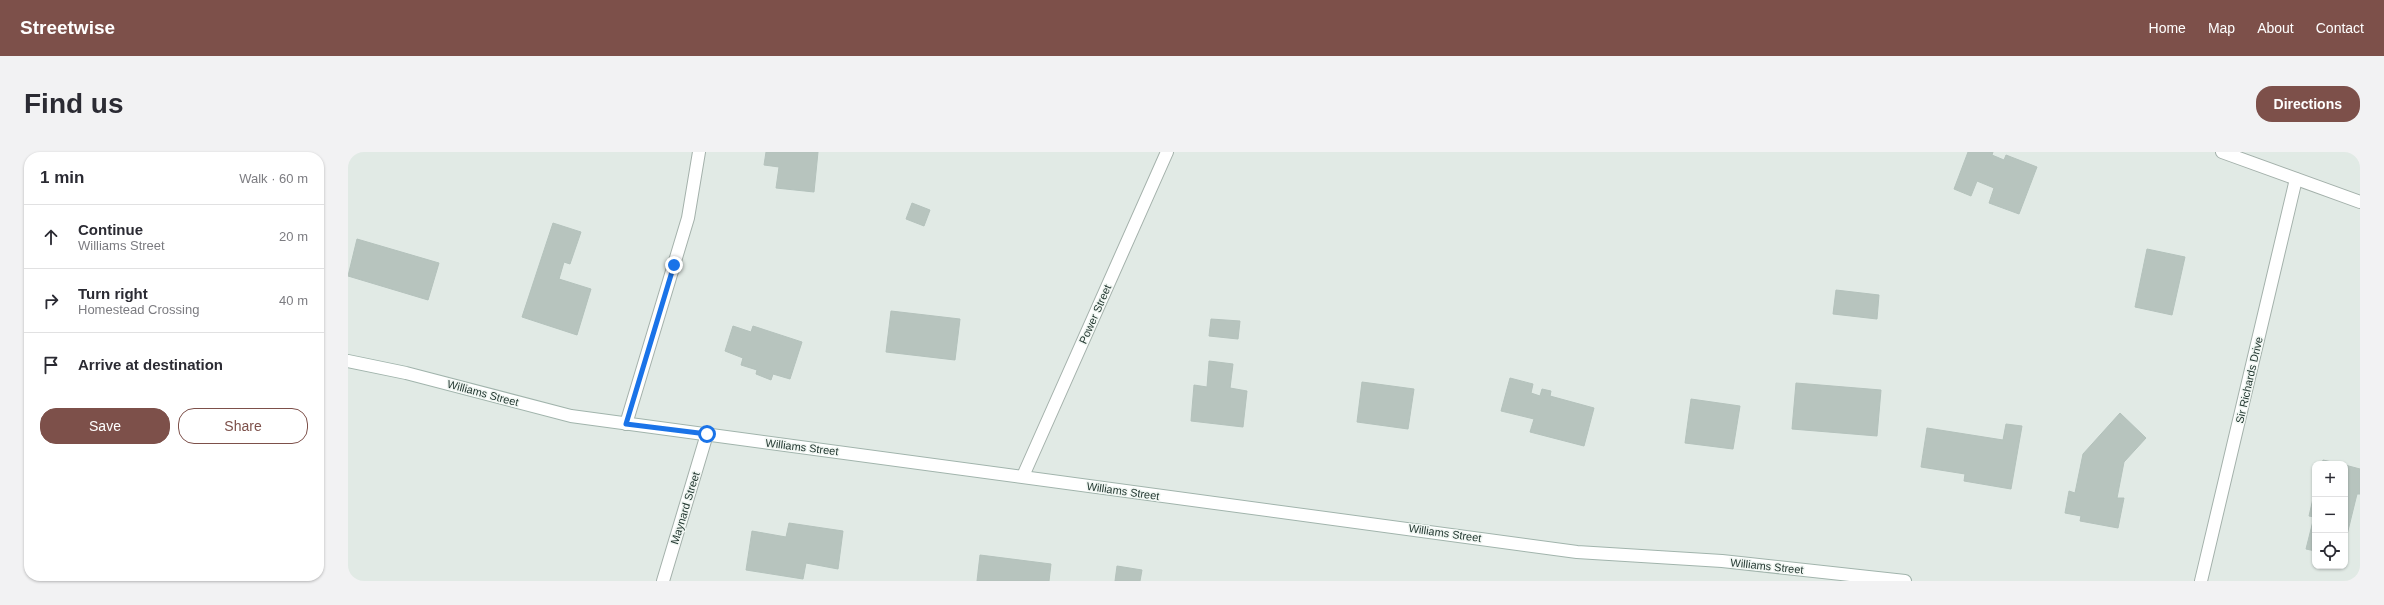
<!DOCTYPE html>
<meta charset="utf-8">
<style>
:root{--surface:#fff;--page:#f2f2f3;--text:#2b2b33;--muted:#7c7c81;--line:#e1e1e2;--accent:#7d504a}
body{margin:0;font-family:Helvetica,sans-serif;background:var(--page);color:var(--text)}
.controls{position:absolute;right:12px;bottom:12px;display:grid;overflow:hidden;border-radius:8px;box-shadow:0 1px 3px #0004}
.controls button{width:36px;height:36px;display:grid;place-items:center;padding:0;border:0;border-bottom:1px solid var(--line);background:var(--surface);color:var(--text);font:20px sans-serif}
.stop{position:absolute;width:12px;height:12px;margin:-9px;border:3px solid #1a73e8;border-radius:50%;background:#fff}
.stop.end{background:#1a73e8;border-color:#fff;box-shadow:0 1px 4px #0008}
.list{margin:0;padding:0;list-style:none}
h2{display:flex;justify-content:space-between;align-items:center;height:52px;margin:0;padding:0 16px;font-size:17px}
h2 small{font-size:13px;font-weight:400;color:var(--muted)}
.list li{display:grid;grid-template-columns:26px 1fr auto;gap:12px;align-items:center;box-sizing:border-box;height:64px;padding:0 16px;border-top:1px solid var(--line)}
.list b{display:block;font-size:15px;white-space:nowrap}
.list p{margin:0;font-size:13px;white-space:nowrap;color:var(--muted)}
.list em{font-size:13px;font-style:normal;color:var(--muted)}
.actions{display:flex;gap:8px;padding:12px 16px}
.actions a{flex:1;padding:9px 0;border:1px solid var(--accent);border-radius:16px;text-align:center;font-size:14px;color:var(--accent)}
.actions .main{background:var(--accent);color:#fff}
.icon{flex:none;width:22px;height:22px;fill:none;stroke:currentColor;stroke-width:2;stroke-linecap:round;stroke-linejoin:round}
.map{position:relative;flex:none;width:2012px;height:429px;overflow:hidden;border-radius:16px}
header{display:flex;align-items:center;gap:24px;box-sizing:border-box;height:56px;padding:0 20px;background:var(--accent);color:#fff}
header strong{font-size:19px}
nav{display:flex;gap:22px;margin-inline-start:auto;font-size:14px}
.intro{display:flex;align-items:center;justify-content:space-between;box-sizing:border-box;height:96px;padding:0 24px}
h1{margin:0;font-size:28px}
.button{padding:10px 18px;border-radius:16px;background:var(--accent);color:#fff;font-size:14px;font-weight:700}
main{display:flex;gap:24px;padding:0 24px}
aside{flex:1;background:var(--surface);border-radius:16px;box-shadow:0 1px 3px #0004}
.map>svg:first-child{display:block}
</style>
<header>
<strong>Streetwise</strong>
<nav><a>Home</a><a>Map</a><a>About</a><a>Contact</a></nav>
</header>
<div class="intro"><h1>Find us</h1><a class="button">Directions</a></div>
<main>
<aside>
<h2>1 min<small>Walk · 60 m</small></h2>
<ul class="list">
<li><svg class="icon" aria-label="ahead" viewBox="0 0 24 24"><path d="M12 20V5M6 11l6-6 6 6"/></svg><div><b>Continue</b><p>Williams Street</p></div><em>20 m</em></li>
<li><svg class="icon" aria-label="right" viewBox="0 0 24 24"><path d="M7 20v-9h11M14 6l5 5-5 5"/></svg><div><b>Turn right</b><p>Homestead Crossing</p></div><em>40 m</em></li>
<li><svg class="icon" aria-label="arrive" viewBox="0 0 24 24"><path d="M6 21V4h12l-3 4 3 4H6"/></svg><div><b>Arrive at destination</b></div></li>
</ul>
<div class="actions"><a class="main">Save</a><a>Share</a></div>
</aside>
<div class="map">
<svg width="2012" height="429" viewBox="0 0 2012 429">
<rect width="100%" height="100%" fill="#e1eae5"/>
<g fill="#b7c4be" stroke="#b4c2bc">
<path d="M 418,0 L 470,0 L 466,40 L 428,36 L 431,15 L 416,13 Z"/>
<path d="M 1620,0 L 1645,0 L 1644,3 L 1656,8 L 1658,3 L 1689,15 L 1671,62 L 1641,51 L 1646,36 L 1629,29 L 1623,44 L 1606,37 Z"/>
<path d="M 564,51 L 582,58 L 576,74 L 558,67 Z"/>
<path d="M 205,71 L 233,80 L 222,112 L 216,110 L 211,127 L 243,137 L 229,183 L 174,165 Z"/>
<path d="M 9,87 L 91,111 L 80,148 L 0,124 Z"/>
<path d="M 1799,97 L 1837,105 L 1824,163 L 1787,155 Z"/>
<path d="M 1488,138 L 1531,143 L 1529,167 L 1485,162 Z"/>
<path d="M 543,159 L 612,167 L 607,208 L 538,200 Z"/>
<path d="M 863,167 L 892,169 L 890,187 L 861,184 Z"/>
<path d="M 385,174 L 403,180 L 405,174 L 454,190 L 442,227 L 425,222 L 423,228 L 408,222 L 409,218 L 393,213 L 395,206 L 377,199 Z"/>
<path d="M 861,209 L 885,212 L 882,236 L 899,239 L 895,275 L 843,269 L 846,233 L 859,235 Z"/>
<path d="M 1162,226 L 1185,232 L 1183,241 L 1192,244 L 1194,237 L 1203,239 L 1202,244 L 1246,256 L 1236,294 L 1182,280 L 1186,267 L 1153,259 Z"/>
<path d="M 1014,230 L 1066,237 L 1060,277 L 1009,270 Z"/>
<path d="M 1448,231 L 1533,238 L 1529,284 L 1444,277 Z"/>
<path d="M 1343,247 L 1392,254 L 1385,297 L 1337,291 Z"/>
<path d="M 1772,261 L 1798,286 L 1776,310 L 1769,346 L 1776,346 L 1770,376 L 1732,369 L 1733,364 L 1717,361 L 1721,339 L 1727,341 L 1735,302 Z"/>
<path d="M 1658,272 L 1674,274 L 1663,337 L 1616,329 L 1617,322 L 1573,315 L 1579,276 L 1655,288 Z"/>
<path d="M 1975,308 L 1993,312 L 1974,312 Z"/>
<path d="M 1997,313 L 2012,317 L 2012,342 L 2009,342 L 1997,391 Z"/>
<path d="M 1967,338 L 1967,399 L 1958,397 L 1966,365 L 1961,364 Z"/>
<path d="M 441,371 L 495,379 L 490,417 L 458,411 L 455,427 L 398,418 L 404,379 L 438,385 Z"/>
<path d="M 632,403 L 703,412 L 701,429 L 629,429 Z"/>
<path d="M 769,414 L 794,418 L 792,429 L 767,429 Z"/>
</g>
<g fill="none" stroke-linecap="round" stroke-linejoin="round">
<defs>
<g id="street">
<path d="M 1874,0 L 2012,50"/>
<path d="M 278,272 L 340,66 L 351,0"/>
<path d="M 675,324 L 819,0"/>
<path d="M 315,429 L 359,282"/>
<path d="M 1853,429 L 1948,27"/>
</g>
<path id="secondary" d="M 0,209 L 58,221 L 223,264 L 1229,400 L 1374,409 L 1557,429"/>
</defs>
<use href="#street" stroke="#a4b1ab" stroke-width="14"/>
<use href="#secondary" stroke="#a1b4ac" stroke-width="14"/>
<use href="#street" stroke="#fff" stroke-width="12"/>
<use href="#secondary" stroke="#fff" stroke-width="12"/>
</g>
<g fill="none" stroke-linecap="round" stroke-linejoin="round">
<path stroke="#1a73e8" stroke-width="5" d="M 326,113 L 278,272 L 359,282"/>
</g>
<g text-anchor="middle" stroke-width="3" stroke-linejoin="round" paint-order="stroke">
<g font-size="11" fill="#233831" stroke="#f1f7f3">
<text transform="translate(747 162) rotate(-66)" y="4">Power Street</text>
<text transform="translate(1901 228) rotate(-77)" y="4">Sir Richards Drive</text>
<text transform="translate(135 241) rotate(15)" y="4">Williams Street</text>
<text transform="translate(454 295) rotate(7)" y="4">Williams Street</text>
<text transform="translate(775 339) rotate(8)" y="4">Williams Street</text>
<text transform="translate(337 356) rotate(-73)" y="4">Maynard Street</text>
<text transform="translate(1097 381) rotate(8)" y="4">Williams Street</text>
<text transform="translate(1419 414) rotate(6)" y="4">Williams Street</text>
</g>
</g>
</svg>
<div class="controls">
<button>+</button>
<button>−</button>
<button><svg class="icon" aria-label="locate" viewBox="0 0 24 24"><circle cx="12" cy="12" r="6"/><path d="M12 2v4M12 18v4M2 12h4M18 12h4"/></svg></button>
</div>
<div class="stop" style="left:359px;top:282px"></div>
<div class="stop end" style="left:326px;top:113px"></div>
</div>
</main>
